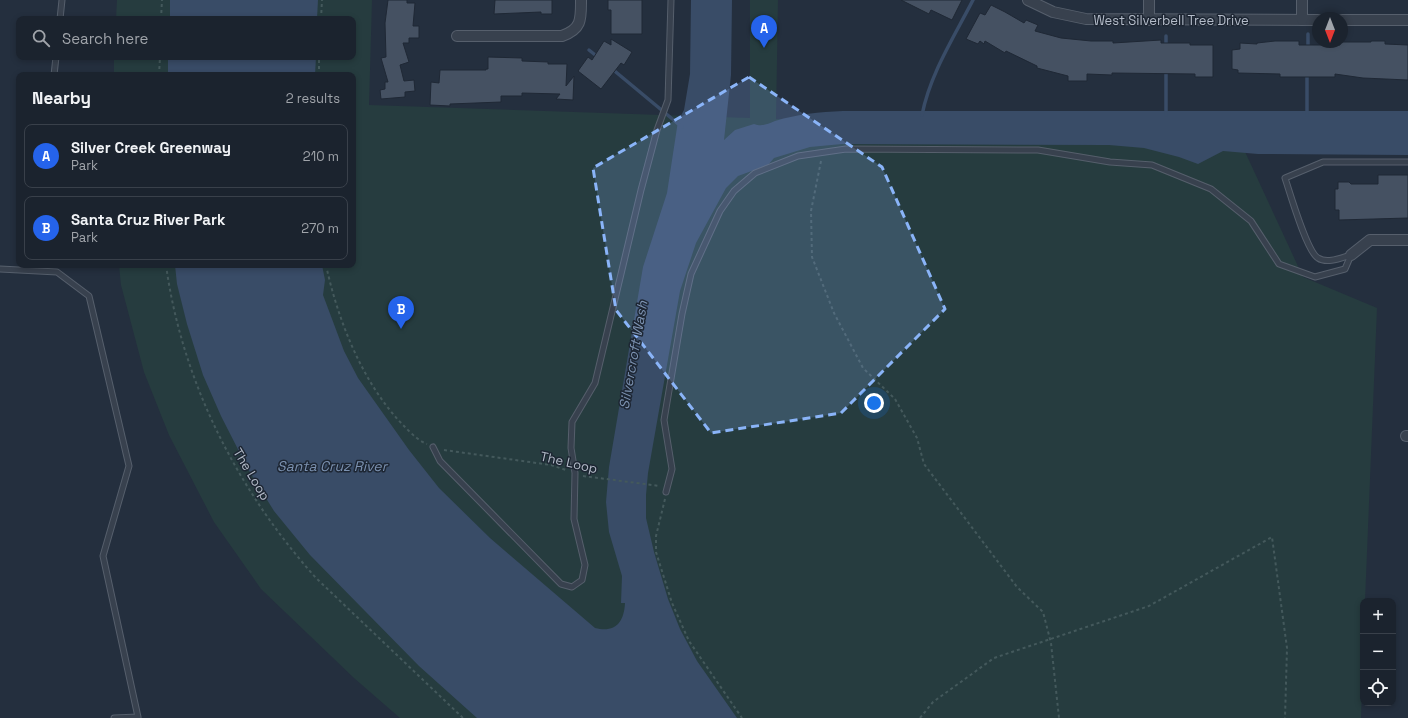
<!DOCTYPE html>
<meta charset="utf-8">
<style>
:root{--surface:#1b232e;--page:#242b36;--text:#f1f3f6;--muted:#a0a4aa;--line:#39404a;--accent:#2563eb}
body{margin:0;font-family:"Space Grotesk",sans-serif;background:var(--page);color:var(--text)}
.controls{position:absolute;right:12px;bottom:12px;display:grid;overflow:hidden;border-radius:8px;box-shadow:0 2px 6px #0003}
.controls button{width:36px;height:36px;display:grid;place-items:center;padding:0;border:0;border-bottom:1px solid var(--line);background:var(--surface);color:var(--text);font:20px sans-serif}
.compass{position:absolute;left:1312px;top:12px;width:36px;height:36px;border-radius:50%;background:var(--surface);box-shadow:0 2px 6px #0003;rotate:180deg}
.you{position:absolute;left:874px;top:403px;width:14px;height:14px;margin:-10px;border:3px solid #fff;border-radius:50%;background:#1a73e8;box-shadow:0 0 0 6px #1a73e833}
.badge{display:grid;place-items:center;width:26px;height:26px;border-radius:50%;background:var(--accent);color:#fff;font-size:13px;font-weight:700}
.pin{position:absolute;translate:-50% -33px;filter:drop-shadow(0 1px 2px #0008)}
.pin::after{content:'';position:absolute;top:21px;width:14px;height:12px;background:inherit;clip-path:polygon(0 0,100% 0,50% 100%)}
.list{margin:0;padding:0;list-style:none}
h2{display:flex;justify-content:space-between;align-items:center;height:52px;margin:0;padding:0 16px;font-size:17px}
h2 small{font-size:13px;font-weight:400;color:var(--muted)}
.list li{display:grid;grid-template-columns:26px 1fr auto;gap:12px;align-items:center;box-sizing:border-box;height:64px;margin:0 8px 8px;padding:0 8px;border:1px solid var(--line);border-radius:8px}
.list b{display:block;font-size:15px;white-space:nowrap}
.list p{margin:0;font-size:13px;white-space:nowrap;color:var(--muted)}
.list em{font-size:13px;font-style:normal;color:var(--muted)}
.icon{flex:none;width:22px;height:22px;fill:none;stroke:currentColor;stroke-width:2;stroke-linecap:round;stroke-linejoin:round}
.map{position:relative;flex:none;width:1408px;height:718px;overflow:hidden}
.search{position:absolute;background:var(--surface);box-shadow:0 2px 6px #0003;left:16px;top:16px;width:340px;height:44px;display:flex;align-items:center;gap:10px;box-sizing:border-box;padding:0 14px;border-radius:8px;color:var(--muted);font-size:15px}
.panel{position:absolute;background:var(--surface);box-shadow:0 2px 6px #0003;left:16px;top:72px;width:340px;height:196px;border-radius:8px}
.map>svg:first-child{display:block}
</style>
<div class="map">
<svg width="1408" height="718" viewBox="0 0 1408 718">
<rect width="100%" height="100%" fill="#242f3e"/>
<path fill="#263c3f" d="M 117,0 L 372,0 L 369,105 L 750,118 L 750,0 L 778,0 L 776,119 L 1234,128 L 1303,277 L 1377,308 L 1365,601 L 1363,601 L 1363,657 L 1361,718 L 400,718 L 354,678 L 261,589 L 214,522 L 169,435 L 144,372 L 121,285 L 119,265 L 353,265 L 353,75 L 114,75 L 114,57 L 353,57 L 353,19 L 116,19 Z"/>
<g fill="#394c67">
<path d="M 170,0 L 318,0 L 317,19 L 170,19 Z"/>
<path d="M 691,0 L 732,0 L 731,75 L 724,140 L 735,130 L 754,124 C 762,127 767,124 775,121 C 798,114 819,112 843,111 L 1408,111 L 1408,155 L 1258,154 L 1223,151 L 1198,164 L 1179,157 L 1144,148 L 1109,145 L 842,144 L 810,147 L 774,158 L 768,165 L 738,176 L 726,188 L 696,243 L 680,291 L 648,473 L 646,495 L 646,518 L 654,552 L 668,599 L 680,629 L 697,661 L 737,718 L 477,718 L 419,666 L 310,555 L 274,511 L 248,469 L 221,416 L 203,375 L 187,324 L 177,284 L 175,265 L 322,265 L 325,280 L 323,295 L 344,351 L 358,378 L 409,450 L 439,488 L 490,538 L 595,628 C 615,633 624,623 625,603 L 621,603 L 622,576 L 609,532 L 606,502 L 609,467 L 643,267 L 667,193 L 678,121 L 684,110 L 690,74 Z"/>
<path d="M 168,57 L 316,57 L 315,75 L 168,75 Z"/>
</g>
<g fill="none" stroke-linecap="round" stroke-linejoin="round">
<g stroke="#394c67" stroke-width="3.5">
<path d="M 1166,47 L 1166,36"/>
<path d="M 1308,49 L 1308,34"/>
<path d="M 589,50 L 599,58"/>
<path d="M 611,68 L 682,127"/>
<path d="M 922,115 C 930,74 954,37 973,0"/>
<path d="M 1166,115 L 1166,69"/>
<path d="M 1307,115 L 1307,73"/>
</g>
</g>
<g fill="#455162" stroke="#1f2835">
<path d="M 388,0 L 407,0 L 407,3 L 415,3 L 413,26 L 419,26 L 419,38 L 409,38 L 409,43 L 403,43 L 409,62 L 400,65 L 404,81 L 414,80 L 415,91 L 405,92 L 405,97 L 381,99 L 380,90 L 385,89 L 385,82 L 388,82 L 381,58 L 386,57 L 385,23 Z"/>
<path d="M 495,0 L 552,0 L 552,14 L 541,14 L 541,12 L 494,14 Z"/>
<path d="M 608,0 L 642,0 L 642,34 L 611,34 L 611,10 L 608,10 Z"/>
<path d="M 901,0 L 962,0 L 952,20 L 931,10 L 929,14 Z"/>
<path d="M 991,5 L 1005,12 L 1024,23 L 1026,20 L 1038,25 L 1035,31 L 1061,38 L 1091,41 L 1113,41 L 1113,43 L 1161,40 L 1161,43 L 1190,43 L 1190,45 L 1213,45 L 1213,77 L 1195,77 L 1195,74 L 1112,73 L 1112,75 L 1087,74 L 1087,81 L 1068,81 L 1068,76 L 1037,68 L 1037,66 L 1006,51 L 1005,53 L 985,41 L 984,44 L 980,41 L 978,44 L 966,39 L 980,13 L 985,15 Z"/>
<path d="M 611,39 L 632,52 L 624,65 L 621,63 L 601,89 L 578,71 L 588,57 L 592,60 L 604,41 L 611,45 Z"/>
<path d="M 1275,41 L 1299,41 L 1299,45 L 1340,45 L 1340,42 L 1371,42 L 1371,41 L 1385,41 L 1385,44 L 1408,45 L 1408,80 L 1363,78 L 1335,74 L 1335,77 L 1280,77 L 1280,74 L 1238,73 L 1238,70 L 1232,69 L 1232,50 L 1240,49 L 1240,43 L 1257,44 L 1257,43 Z"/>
<path d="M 488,57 L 522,58 L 522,61 L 548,62 L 548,64 L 567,64 L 566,86 L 574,76 L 573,100 L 556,99 L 560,94 L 522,93 L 522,96 L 501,96 L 501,102 L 450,104 L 450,106 L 430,105 L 431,82 L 439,83 L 440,70 L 486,70 L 486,69 L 488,69 Z"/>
<path d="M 1378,175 L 1408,175 L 1408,218 L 1339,220 L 1339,210 L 1335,210 L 1335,189 L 1338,189 L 1338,182 L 1349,182 L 1351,184 L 1378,184 Z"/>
</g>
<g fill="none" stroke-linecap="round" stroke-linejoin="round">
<defs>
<g id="service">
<path d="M 60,19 L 62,0"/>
<path d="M 54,75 L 56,57"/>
<path d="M 1351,255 C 1341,258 1327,264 1318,258 C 1307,252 1290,193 1285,178 L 1323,162 L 1408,162"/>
<path d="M 0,269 L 57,272 L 89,296 L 129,466 L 103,556 L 138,717 L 114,718"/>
<path d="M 433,447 L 440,461 L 561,584 L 572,587 L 582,580 L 585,565 L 574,519 L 575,473 L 571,448 L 572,422 L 595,383 L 641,190 L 657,130 L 668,100 L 671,0"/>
<path d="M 666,492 L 672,469 L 664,420 L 682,314 L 691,274 L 720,211 L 734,191 L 755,173 L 798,156 L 846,149 L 1038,150 L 1110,162 L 1152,165 L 1211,189 L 1251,221 L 1279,264 L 1315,277 L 1345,269 L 1351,255"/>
</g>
<g id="minor">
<path d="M 1028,0 L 1053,12 L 1086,19 L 1318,20"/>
<path d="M 1149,0 L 1149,20"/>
<path d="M 1302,20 L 1302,0"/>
<path d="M 1342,20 L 1408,20"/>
<path d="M 457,36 L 562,36 C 582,29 581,19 581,0"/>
<path d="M 1351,255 L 1370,240 L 1408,240"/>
<path d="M 1406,436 L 1408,436"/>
</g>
</defs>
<use href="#service" stroke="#565f6c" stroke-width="7"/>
<use href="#minor" stroke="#565f6c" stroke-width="12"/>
<g stroke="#44595c" stroke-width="2" stroke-dasharray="3 3" stroke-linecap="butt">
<path d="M 161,19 L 162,0"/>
<path d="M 321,19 L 322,0"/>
<path d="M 159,75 L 160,57"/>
<path d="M 319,75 L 319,57"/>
<path d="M 821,161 L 811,211 L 812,257 L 834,313 L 863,368 L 895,399 L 917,438 L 924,464 L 1017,587 L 1043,612 L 1051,643 L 1059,718"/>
<path d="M 166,265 C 182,382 238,491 316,578 L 463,718"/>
<path d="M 326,265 C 338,321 363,384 403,425 C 410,432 417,440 427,444"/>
<path d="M 444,450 L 551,465 L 566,470"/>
<path d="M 583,476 L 660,486"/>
<path d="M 665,499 L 656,536 L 656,552 L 672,603 L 689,641 L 742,718"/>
<path d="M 920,718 L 933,702 L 994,658 L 1149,606 L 1272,537 L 1287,648 L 1285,718"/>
</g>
<use href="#service" stroke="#38414e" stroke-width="5"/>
<use href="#minor" stroke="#38414e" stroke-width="10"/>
</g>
<path fill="#8ab4f8" fill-opacity="0.2" stroke="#8ab4f8" stroke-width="3" stroke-dasharray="8 5" stroke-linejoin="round" d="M 749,77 L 882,167 L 945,309 L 841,413 L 711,433 L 616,310 L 593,168 Z"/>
<g text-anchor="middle" stroke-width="3" stroke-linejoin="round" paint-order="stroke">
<g font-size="13" fill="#b4bcc9" stroke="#1d2633">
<text x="1171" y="25">West Silverbell Tree Drive</text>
<text transform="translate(569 462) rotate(13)" y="5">The Loop</text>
<text transform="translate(252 474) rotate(59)" y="5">The Loop</text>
</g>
<g font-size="14" font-style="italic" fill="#7c92b1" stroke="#1d2633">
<text transform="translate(633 355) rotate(-80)" y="5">Silvercroft Wash</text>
<text x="332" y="471">Santa Cruz River</text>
</g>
</g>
</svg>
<div class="controls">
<button>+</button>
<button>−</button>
<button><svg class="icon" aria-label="locate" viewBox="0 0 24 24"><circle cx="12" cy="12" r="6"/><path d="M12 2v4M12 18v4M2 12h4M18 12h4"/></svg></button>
</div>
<svg class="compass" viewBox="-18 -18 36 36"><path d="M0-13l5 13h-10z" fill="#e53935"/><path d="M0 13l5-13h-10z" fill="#a0a4aa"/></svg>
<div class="you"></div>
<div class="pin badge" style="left:764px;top:48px">A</div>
<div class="pin badge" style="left:401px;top:329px">B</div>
<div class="search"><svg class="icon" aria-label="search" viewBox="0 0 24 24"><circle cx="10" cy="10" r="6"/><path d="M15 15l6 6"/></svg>Search here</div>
<section class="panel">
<h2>Nearby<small>2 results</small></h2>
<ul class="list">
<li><span class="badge">A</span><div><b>Silver Creek Greenway</b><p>Park</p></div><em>210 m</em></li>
<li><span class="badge">B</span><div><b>Santa Cruz River Park</b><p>Park</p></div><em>270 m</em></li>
</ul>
</section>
</div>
